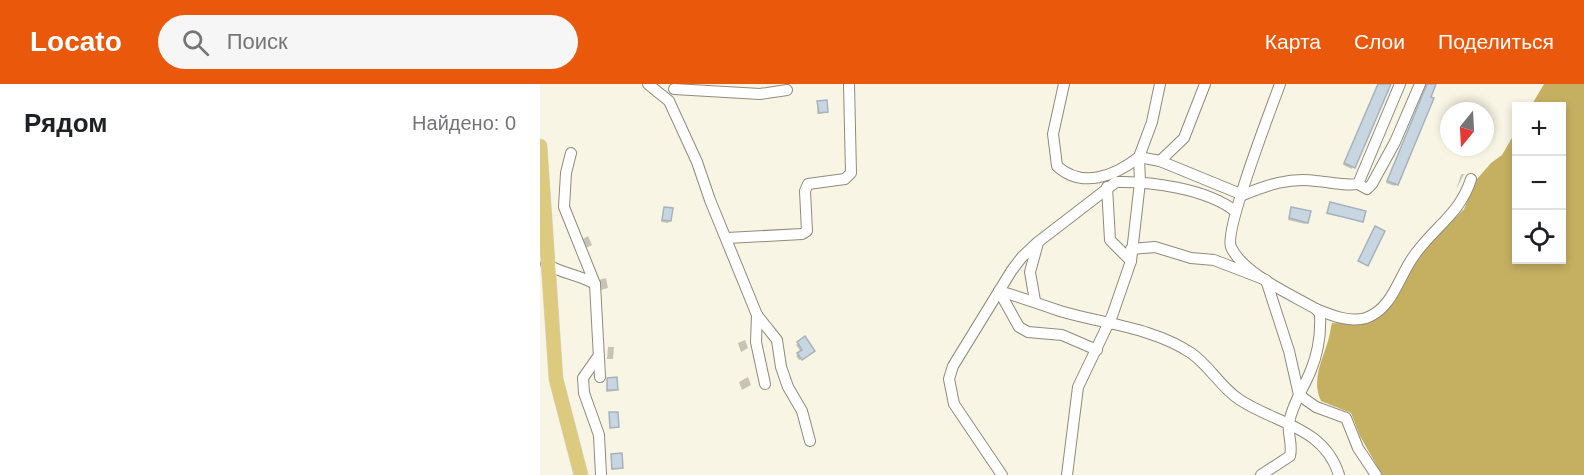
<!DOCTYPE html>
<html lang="ru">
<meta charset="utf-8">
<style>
:root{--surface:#fff;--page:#f6f6f6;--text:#202124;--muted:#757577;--line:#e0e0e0;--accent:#ea580c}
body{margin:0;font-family:Helvetica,sans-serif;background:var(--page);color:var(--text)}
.controls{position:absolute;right:18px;top:18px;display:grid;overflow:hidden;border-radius:0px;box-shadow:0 3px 9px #0003}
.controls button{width:54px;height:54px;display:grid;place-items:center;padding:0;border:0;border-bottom:2px solid var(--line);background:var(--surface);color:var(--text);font:30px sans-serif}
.compass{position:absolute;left:900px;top:18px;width:54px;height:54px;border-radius:50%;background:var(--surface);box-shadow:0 3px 9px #0003;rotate:198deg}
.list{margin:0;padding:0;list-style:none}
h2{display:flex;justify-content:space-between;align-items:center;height:78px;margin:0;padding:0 24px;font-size:26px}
h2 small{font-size:20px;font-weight:400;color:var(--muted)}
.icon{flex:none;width:33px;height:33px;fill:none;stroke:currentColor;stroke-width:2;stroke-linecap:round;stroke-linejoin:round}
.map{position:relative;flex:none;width:1044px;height:391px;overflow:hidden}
header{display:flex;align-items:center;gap:36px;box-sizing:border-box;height:84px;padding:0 30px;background:var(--accent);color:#fff}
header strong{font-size:28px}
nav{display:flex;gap:33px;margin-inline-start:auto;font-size:21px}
.search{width:420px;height:54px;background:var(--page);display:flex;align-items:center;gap:15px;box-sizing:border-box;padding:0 21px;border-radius:33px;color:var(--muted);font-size:22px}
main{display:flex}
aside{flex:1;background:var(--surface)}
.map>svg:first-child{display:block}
</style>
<header>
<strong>Locato</strong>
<div class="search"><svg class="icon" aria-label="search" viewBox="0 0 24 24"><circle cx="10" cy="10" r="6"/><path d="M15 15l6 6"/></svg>Поиск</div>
<nav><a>Карта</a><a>Слои</a><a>Поделиться</a></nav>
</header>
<main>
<aside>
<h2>Рядом<small>Найдено: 0</small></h2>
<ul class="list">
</ul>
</aside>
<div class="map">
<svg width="1044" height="391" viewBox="0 0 1044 391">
<rect width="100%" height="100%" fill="#f9f5e4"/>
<path fill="#c5b061" d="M 1004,0 L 1044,0 L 1044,391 L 842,391 L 820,352 L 811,329 L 781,317 C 769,291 788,269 791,243 L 792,239 L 814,240 L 830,236 L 892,157 L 924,125 L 937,95 L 951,79 L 962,71 L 976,47 L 976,176 L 1022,176 L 1022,22 L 991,22 Z"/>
<g fill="#0003">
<path d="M 838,0 L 849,0 L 812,85 L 803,81 Z"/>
<path d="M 884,0 L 894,0 L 855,102 L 846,99 L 886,6 Z"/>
<path d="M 278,18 L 287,27 L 285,29 L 277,30 Z"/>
<path d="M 922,90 L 924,90 L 916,106 L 921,91 Z"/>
<path d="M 791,119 L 821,137 L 786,130 Z"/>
<path d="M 752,124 L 767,138 L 765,140 L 748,136 Z"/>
<path d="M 125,125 L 130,137 L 128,139 L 121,138 Z"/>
<path d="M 48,152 L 52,161 L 46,164 L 43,155 Z"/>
<path d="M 66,194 L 68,204 L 61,206 L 59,196 Z"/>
<path d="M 264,254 L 271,268 L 259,276 L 256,272 L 261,268 L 256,261 Z"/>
<path d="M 205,256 L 208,264 L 201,268 L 198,259 Z"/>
<path d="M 68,263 L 74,263 L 73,275 L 67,275 Z"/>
<path d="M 208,293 L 211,301 L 202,306 L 199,298 Z"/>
<path d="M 68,296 L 77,305 L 75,307 L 66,308 Z"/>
<path d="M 72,371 L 82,383 L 80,385 L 71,386 Z"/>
</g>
<g fill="#c8d6e2" stroke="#a5b3be" stroke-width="1.5">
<path d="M 838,0 L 851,0 L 815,84 L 804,79 Z"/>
<path d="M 887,0 L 896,0 L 891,13 L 894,14 L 858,101 L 847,97 Z"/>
<path d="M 287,16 L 288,28 L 279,29 L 277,17 Z"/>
<path d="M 790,118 L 826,127 L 823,138 L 787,129 Z"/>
<path d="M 124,123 L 133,124 L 131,137 L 122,136 Z"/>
<path d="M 751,123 L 771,127 L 768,139 L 749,134 Z"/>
<path d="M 835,142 L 845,147 L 828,182 L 818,177 Z"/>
<path d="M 265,252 L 275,267 L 262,276 L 257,269 L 262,266 L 257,258 Z"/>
<path d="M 77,293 L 78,306 L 67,306 L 67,294 Z"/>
<path d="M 69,328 L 78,328 L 79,343 L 70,344 Z"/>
<path d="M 82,369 L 83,384 L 72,385 L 71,370 Z"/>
</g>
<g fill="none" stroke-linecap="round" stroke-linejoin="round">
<defs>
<g id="minor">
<path d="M 108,0 L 129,17 L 157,78 L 170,116 L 217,231 L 216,258 L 225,300"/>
<path d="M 524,0 L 513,50 L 517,82 C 542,105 575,92 599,73"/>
<path d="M 134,5 L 220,10 L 247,6"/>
<path d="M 31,69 L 26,89 L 24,123 L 55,200"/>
<path d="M 599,73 L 620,77 L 703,111"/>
<path d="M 620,77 L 644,54 L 665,0"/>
<path d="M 818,100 L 827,105 L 832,100 L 855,58 L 880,0"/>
<path d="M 567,103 L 570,156 L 591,177"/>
<path d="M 703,111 C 727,101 750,93 776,97 C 791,98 803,102 818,100 L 860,0"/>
<path d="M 187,154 L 262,150 L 267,147 L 265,107 L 268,100 L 305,95 L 311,89 L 309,0"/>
<path d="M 591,165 L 615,163 L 651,174 L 674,176 L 726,196 L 749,267 L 759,311 L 776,323 L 806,334 L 818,364 L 836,391"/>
<path d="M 6,180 C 23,190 40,191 55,200 L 60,293"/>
<path d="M 459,207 C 480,213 500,220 520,227 C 563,240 612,243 651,269 C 670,282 681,304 700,316 C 737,340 784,343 799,391"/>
<path d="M 459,207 L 479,243 L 488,248 L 522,251 L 557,266"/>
<path d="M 495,217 L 490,188 L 498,159"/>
<path d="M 776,225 C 791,231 809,239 826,234 C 854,224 859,190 876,169 C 896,142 921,128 931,95"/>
<path d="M 217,231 L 237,256 L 241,283 L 248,303 L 262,327 L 270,357"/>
<path d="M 57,274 L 43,294 L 44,309 L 59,351 L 61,391"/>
<path d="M 462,391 L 414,320 L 409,295 L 413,282 L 472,186 L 482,173 L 498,158 L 576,98 C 611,97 667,105 695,127"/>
<path d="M 527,391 L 538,303 L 572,232 L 591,177 L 600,98 L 599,73 L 612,38 L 620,0"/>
<path d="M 721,391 L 750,372 C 753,360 747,349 749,339 C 752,320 764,304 771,286 C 778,269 781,249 780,230 L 776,225 C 752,211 702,189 691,163 C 684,146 731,25 740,0"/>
</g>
<path id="major" d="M 0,62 L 16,295 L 41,391"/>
</defs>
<use href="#minor" stroke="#8f8b7c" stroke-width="12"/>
<use href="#major" stroke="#d9d8d7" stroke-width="15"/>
<use href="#minor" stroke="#fff" stroke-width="10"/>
<use href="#major" stroke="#dcca7f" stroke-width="14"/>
</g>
</svg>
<div class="controls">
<button>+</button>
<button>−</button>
<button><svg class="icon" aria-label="locate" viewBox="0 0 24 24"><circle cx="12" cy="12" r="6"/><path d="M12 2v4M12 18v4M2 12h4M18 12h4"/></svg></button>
</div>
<svg class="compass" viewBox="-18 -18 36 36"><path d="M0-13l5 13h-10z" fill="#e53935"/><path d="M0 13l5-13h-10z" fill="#757577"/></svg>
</div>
</main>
